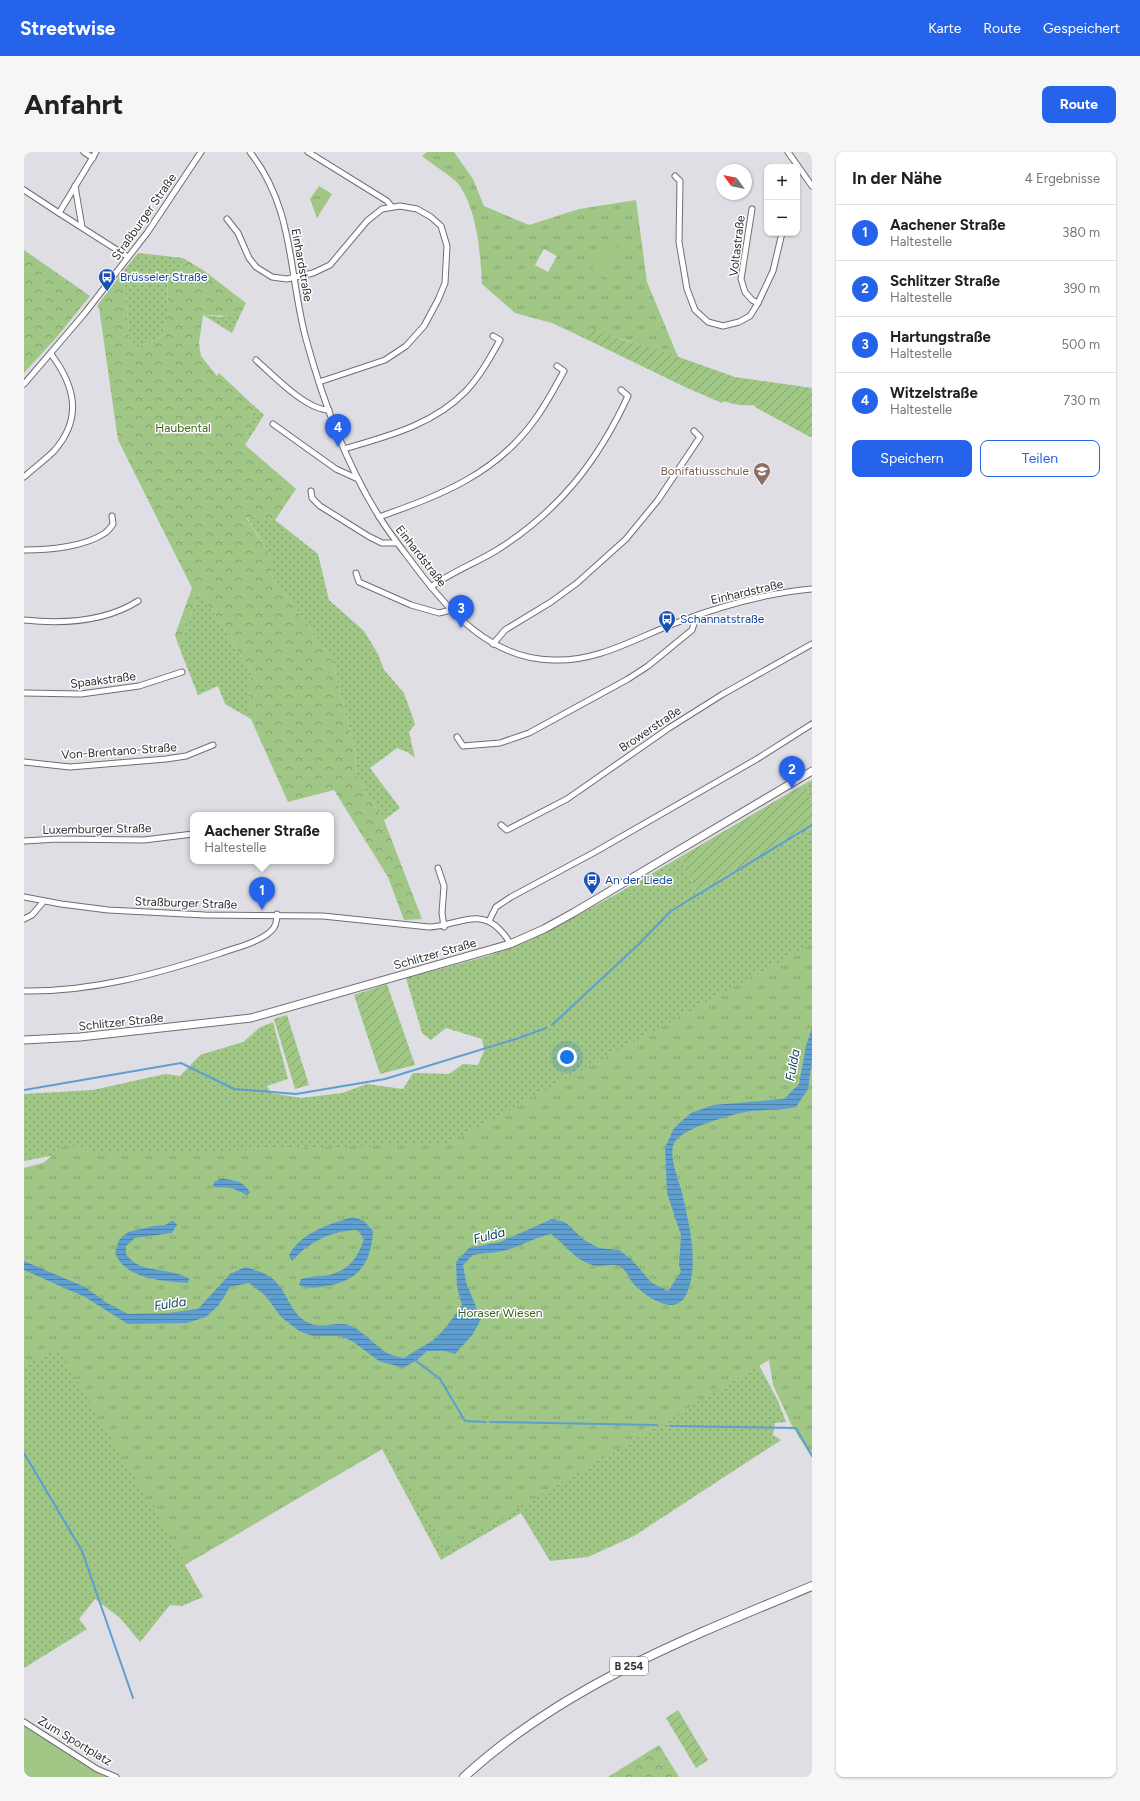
<!DOCTYPE html>
<html lang="de">
<meta charset="utf-8">
<style>
:root{--surface:#fff;--page:#f6f6f6;--text:#202124;--muted:#757577;--line:#e0e0e0;--accent:#2563eb}
body{margin:0;font-family:Figtree,sans-serif;background:var(--page);color:var(--text)}
.controls{position:absolute;right:12px;top:12px;display:grid;overflow:hidden;border-radius:8px;box-shadow:0 1px 3px #0004}
.controls button{width:36px;height:36px;display:grid;place-items:center;padding:0;border:0;border-bottom:1px solid var(--line);background:var(--surface);color:var(--text);font:20px sans-serif}
.compass{position:absolute;left:692px;top:12px;width:36px;height:36px;border-radius:50%;background:var(--surface);box-shadow:0 1px 3px #0004;rotate:303deg}
.you{position:absolute;left:543px;top:905px;width:14px;height:14px;margin:-10px;border:3px solid #fff;border-radius:50%;background:#1a73e8;box-shadow:0 0 0 6px #1a73e833}
.badge{display:grid;place-items:center;width:26px;height:26px;border-radius:50%;background:var(--accent);color:#fff;font-size:13px;font-weight:700}
.pin{position:absolute;translate:-50% -33px;filter:drop-shadow(0 1px 2px #0008)}
.pin::after{content:'';position:absolute;top:21px;width:14px;height:12px;background:inherit;clip-path:polygon(0 0,100% 0,50% 100%)}
.popup{position:absolute;left:166px;top:660px;width:144px;height:52px;box-sizing:border-box;display:grid;place-content:center;border-radius:8px;background:var(--surface);filter:drop-shadow(0 1px 3px #0005);font-size:13px;white-space:nowrap;color:var(--muted)}
.popup b{font-size:15px;color:var(--text)}
.popup::after{content:'';position:absolute;left:50%;top:100%;margin-left:-8px;border:8px solid transparent;border-top-color:var(--surface)}
.list{margin:0;padding:0;list-style:none}
h2{display:flex;justify-content:space-between;align-items:center;height:52px;margin:0;padding:0 16px;font-size:17px}
h2 small{font-size:13px;font-weight:400;color:var(--muted)}
.list li{display:grid;grid-template-columns:26px 1fr auto;gap:12px;align-items:center;box-sizing:border-box;height:56px;padding:0 16px;border-top:1px solid var(--line)}
.list b{display:block;font-size:15px;white-space:nowrap}
.list p{margin:0;font-size:13px;white-space:nowrap;color:var(--muted)}
.list em{font-size:13px;font-style:normal;color:var(--muted)}
.actions{display:flex;gap:8px;padding:12px 16px}
.actions a{flex:1;padding:9px 0;border:1px solid var(--accent);border-radius:8px;text-align:center;font-size:14px;color:var(--accent)}
.actions .main{background:var(--accent);color:#fff}
.map{position:relative;flex:none;width:788px;height:1625px;overflow:hidden;border-radius:8px}
header{display:flex;align-items:center;gap:24px;box-sizing:border-box;height:56px;padding:0 20px;background:var(--accent);color:#fff}
header strong{font-size:19px}
nav{display:flex;gap:22px;margin-inline-start:auto;font-size:14px}
.intro{display:flex;align-items:center;justify-content:space-between;box-sizing:border-box;height:96px;padding:0 24px}
h1{margin:0;font-size:28px}
.button{padding:10px 18px;border-radius:8px;background:var(--accent);color:#fff;font-size:14px;font-weight:700}
main{display:flex;gap:24px;padding:0 24px}
aside{flex:1;background:var(--surface);border-radius:8px;box-shadow:0 1px 3px #0004}
.map>svg:first-child{display:block}
</style>
<header>
<strong>Streetwise</strong>
<nav><a>Karte</a><a>Route</a><a>Gespeichert</a></nav>
</header>
<div class="intro"><h1>Anfahrt</h1><a class="button">Route</a></div>
<main>
<div class="map">
<svg width="788" height="1625" viewBox="0 0 788 1625">
<defs>
<pattern id="grass-dots" width="8" height="8" patternUnits="userSpaceOnUse"><rect width="8" height="8" fill="#a0c786"/><path d="M2 2h.1M6 6h.1" fill="none" stroke="#83a26e" stroke-width="1.8" stroke-linecap="round"/></pattern>
<pattern id="forest-crowns" width="20" height="18" patternUnits="userSpaceOnUse"><rect width="20" height="18" fill="#a0c786"/><path d="M2 6a3 3 0 1 1 6 0M12 15a3 3 0 1 1 6 0" fill="none" stroke="#83a26e"/></pattern>
<pattern id="park-tufts" width="24" height="20" patternUnits="userSpaceOnUse"><rect width="24" height="20" fill="#a0c786"/><path d="M3 7l-1-3M5 7V3M7 7l1-3M15 17l-1-3M17 17v-4M19 17l1-3" fill="none" stroke="#83a26e"/></pattern>
<pattern id="garden-furrows" width="10" height="10" patternUnits="userSpaceOnUse"><rect width="10" height="10" fill="#a0c786"/><path d="M-1 1l2-2M0 10L10 0M9 11l2-2" fill="none" stroke="#83a26e"/></pattern>
<pattern id="water-rules" width="6" height="5" patternUnits="userSpaceOnUse"><rect width="6" height="5" fill="#5e9ed1"/><path d="M0 2.5h6" fill="none" stroke="#4e81aa"/></pattern>
</defs>
<rect width="100%" height="100%" fill="#dfdee4"/>
<g fill="url(#grass-dots)">
<path d="M 114,101 L 159,106 L 154,131 L 143,129 L 144,159 L 139,184 L 107,198 L 100,130 L 94,126 Z"/>
<path d="M 218,159 L 208,181 L 179,163 L 197,165 Z"/>
<path d="M 229,253 L 240,263 L 221,293 Z"/>
<path d="M 222,364 L 251,368 L 294,402 L 305,448 L 340,479 L 354,502 L 360,518 L 380,541 L 391,572 L 385,580 L 391,606 L 385,601 L 373,596 L 346,616 L 376,656 L 360,668 L 333,625 L 331,599 L 308,507 L 247,422 L 247,404 Z"/>
<path d="M 175,441 L 192,464 L 227,520 L 225,547 L 227,567 L 201,552 L 194,534 L 174,543 L 155,495 Z"/>
<path d="M 788,628 L 788,653 L 782,631 Z"/>
<path d="M 788,676 L 788,876 L 641,996 L 31,1010 L 26,1004 L 0,1009 L 0,942 L 69,938 L 141,922 L 156,924 L 176,903 L 219,890 L 235,876 L 249,870 L 264,927 L 243,934 L 247,941 L 277,946 L 318,941 L 343,932 L 379,937 L 389,921 L 425,922 L 439,912 L 454,913 L 460,899 L 458,887 L 422,876 L 407,888 L 398,881 L 382,826 L 464,804 L 506,788 L 591,743 L 656,705 L 672,740 Z"/>
<path d="M 0,1118 L 738,1148 L 736,1215 L 754,1249 L 762,1270 L 751,1271 L 749,1283 L 757,1288 L 610,1384 L 564,1405 L 526,1409 L 497,1361 L 417,1408 L 358,1297 L 161,1413 L 179,1445 L 158,1454 L 146,1453 L 116,1490 L 96,1466 L 71,1447 L 55,1467 L 63,1477 L 0,1516 Z"/>
</g>
<g fill="url(#forest-crowns)">
<path d="M 0,98 L 66,144 L 32,186 L 0,221 Z"/>
<path d="M 159,106 L 179,118 L 222,151 L 218,159 L 207,164 L 179,163 L 175,191 L 177,204 L 193,224 L 195,221 L 229,253 L 221,293 L 272,337 L 251,368 L 222,365 L 247,404 L 247,422 L 308,507 L 331,599 L 333,625 L 360,668 L 398,767 L 380,768 L 364,725 L 310,638 L 264,650 L 227,567 L 225,547 L 227,520 L 192,464 L 175,441 L 155,495 L 151,483 L 168,436 L 94,288 L 75,156 L 73,154 L 94,126 L 100,130 L 107,198 L 139,184 L 144,159 L 143,129 L 154,131 Z"/>
<path d="M 635,1593 L 655,1625 L 584,1625 Z"/>
</g>
<g fill="url(#park-tufts)" fill-rule="evenodd">
<path d="M 403,0 L 430,0 L 449,27 L 460,54 L 505,73 L 555,57 L 612,48 L 623,130 L 654,205 L 563,176 L 560,186 L 528,171 L 491,161 L 458,132 C 456,101 454,62 436,34 C 431,26 406,11 398,4 ZM 520,97 L 533,104 L 524,120 L 511,113 Z"/>
<path d="M 295,34 L 308,42 L 293,66 L 286,47 Z"/>
<path d="M 788,792 L 788,1306 L 768,1274 L 749,1233 L 745,1208 L 423,1398 L 362,1295 L 161,1411 L 130,1358 L 132,1356 L 130,1353 L 128,1354 L 34,1196 L 0,1215 L 0,1016 L 19,1011 L 43,992 L 77,1002 L 424,992 Z"/>
</g>
<g fill="url(#garden-furrows)">
<path d="M 565,175 L 599,188 L 635,198 L 711,225 L 788,236 L 788,284 L 786,285 L 731,255 L 730,253 C 718,254 711,253 700,249 L 698,251 L 663,236 L 560,186 L 563,176 Z"/>
<path d="M 782,631 L 788,653 L 788,676 L 672,740 L 656,705 Z"/>
<path d="M 363,832 L 391,913 L 356,922 L 330,843 Z"/>
<path d="M 263,863 L 285,933 L 271,937 L 250,867 Z"/>
<path d="M 654,1558 L 684,1608 L 672,1616 L 642,1566 Z"/>
</g>
<g fill="#a0c786">
<path d="M 577,89 L 597,96 L 586,127 L 567,120 Z"/>
<path d="M 0,1573 L 74,1621 L 83,1625 L 0,1625 Z"/>
</g>
<g fill="url(#water-rules)">
<path d="M 788,876 L 788,908 L 784,937 L 772,955 C 755,959 738,957 721,960 C 706,963 656,977 650,991 C 644,1005 655,1028 658,1041 C 665,1071 676,1115 662,1143 C 651,1166 619,1143 608,1130 C 605,1126 603,1120 599,1117 C 592,1110 585,1114 576,1114 C 572,1115 563,1111 559,1109 C 547,1102 538,1090 527,1082 C 513,1085 502,1091 489,1096 C 476,1101 462,1101 449,1103 L 439,1113 L 442,1130 L 457,1167 L 449,1182 L 431,1202 L 421,1199 L 403,1199 L 393,1208 L 379,1216 L 355,1209 L 328,1189 L 316,1184 L 289,1184 L 275,1179 L 257,1165 L 242,1144 L 225,1131 L 206,1135 L 194,1154 L 182,1165 L 163,1171 L 104,1172 L 61,1145 L 0,1118 L 0,1109 L 61,1135 L 83,1151 L 104,1162 L 144,1161 L 174,1157 L 206,1122 L 221,1115 C 231,1118 243,1121 251,1129 C 264,1141 266,1161 283,1170 C 295,1177 307,1171 319,1172 C 338,1174 351,1197 368,1203 C 372,1205 376,1205 380,1206 L 411,1187 L 423,1174 L 438,1153 L 433,1135 L 432,1110 L 445,1096 L 476,1090 L 528,1067 L 541,1070 L 560,1088 L 575,1096 L 595,1098 L 608,1108 L 628,1131 L 644,1139 L 657,1120 L 655,1113 L 657,1083 L 643,1041 L 641,996 L 650,976 L 667,961 L 689,953 L 760,947 L 775,932 L 782,894 Z"/>
<path d="M 196,1027 C 207,1027 221,1029 226,1041 L 223,1043 L 208,1036 L 189,1035 L 190,1030 Z"/>
<path d="M 329,1065 L 340,1069 L 349,1079 C 347,1111 335,1129 302,1134 C 293,1136 284,1137 275,1133 L 277,1127 C 286,1124 296,1125 305,1123 C 325,1118 335,1105 340,1086 L 333,1078 C 307,1079 286,1089 268,1109 L 265,1103 C 278,1080 305,1072 329,1065 Z"/>
<path d="M 149,1068 L 153,1073 L 148,1081 L 111,1086 L 102,1094 L 102,1102 C 114,1119 132,1116 150,1121 C 155,1122 160,1124 165,1126 L 164,1131 C 145,1130 111,1127 98,1112 C 95,1109 93,1105 91,1101 L 95,1088 L 104,1080 L 130,1074 L 141,1073 Z"/>
</g>
<g fill="none" stroke-linecap="round" stroke-linejoin="round">
<g stroke="#5e9ed1" stroke-width="2">
<path d="M 528,873 L 615,792 L 647,759 L 788,673"/>
<path d="M 0,938 L 157,911 L 210,937 L 272,942 L 361,927 L 495,886 L 522,876"/>
<path d="M 391,1208 L 416,1227 L 441,1269 L 462,1270"/>
<path d="M 466,1270 L 633,1273"/>
<path d="M 646,1274 L 772,1276 L 788,1304"/>
<path d="M 0,1301 L 58,1399 L 109,1546"/>
</g>
<defs>
<g id="minor">
<path d="M 60,0 L 69,6"/>
<path d="M 72,0 L 35,61 L 104,105"/>
<path d="M 226,0 C 271,58 264,120 282,187 C 299,249 321,311 356,366 C 366,382 378,397 390,413 C 425,460 467,507 529,508 C 576,510 615,484 657,469 C 700,453 743,441 788,437"/>
<path d="M 284,0 L 363,49 L 368,55"/>
<path d="M 764,0 L 788,34"/>
<path d="M 651,24 L 656,29 L 655,90 L 663,137 L 671,158 L 684,170 L 699,174 L 715,170 L 726,164 L 734,151 L 749,119 L 758,81"/>
<path d="M 51,34 L 58,75"/>
<path d="M 0,38 L 35,61"/>
<path d="M 728,57 L 717,127 L 721,140 L 728,148 L 734,151"/>
<path d="M 203,67 L 214,81 L 225,106 L 232,115 L 248,125 L 263,127 L 289,121 L 306,113 L 343,69 L 358,57 L 376,54 L 393,57 L 407,65 L 417,74 L 423,94 L 421,131 L 414,148 L 400,174 L 382,194 L 361,208 L 295,230"/>
<path d="M 232,208 C 249,223 282,258 305,258"/>
<path d="M 0,232 L 60,162 L 123,81 L 177,0"/>
<path d="M 249,272 L 312,317 L 334,327"/>
<path d="M 320,297 C 364,284 409,273 442,239 C 456,224 466,206 476,188 L 469,184"/>
<path d="M 0,325 C 10,316 21,308 30,299 C 59,266 51,234 27,202"/>
<path d="M 287,339 L 288,346 L 296,354 L 344,384 L 358,391 L 373,391"/>
<path d="M 355,365 C 417,343 473,322 512,266 C 523,251 531,235 540,219 L 533,214"/>
<path d="M 0,398 C 24,398 61,395 81,381 C 84,379 87,375 89,372 L 88,364"/>
<path d="M 332,421 L 335,430 L 387,453 L 415,461 L 427,458"/>
<path d="M 407,435 C 427,420 452,411 473,398 C 535,359 574,309 604,244 L 597,238"/>
<path d="M 0,468 C 38,472 81,470 114,449"/>
<path d="M 469,492 L 481,478 L 527,450 L 553,431 L 602,387 L 634,348 L 676,285 L 670,279"/>
<path d="M 0,541 L 57,542 L 115,534 L 158,520"/>
<path d="M 433,585 L 439,594 L 476,591 L 505,581 L 604,527 L 624,514 L 668,478 L 670,472 L 669,465"/>
<path d="M 0,610 L 46,615 L 142,607 L 162,604 L 189,593"/>
<path d="M 477,673 L 483,678 L 543,647 L 645,576 L 699,542 L 788,492"/>
<path d="M 0,689 L 34,687 L 120,688 L 169,682"/>
<path d="M 414,716 L 420,734 L 418,761 L 420,775"/>
<path d="M 0,745 L 37,752 L 84,758 L 181,763 L 299,764 L 405,775 C 430,775 454,755 475,777 C 479,781 484,786 486,792"/>
<path d="M 0,767 L 8,763 L 20,749"/>
<path d="M 465,769 L 472,755 L 487,745 L 571,700 L 733,607 L 788,572"/>
<path d="M 0,839 C 68,840 133,822 197,801 C 211,796 236,790 247,779 C 252,775 253,769 253,762"/>
<path d="M 0,1570 L 73,1617 L 92,1625"/>
</g>
<path id="secondary" d="M 0,888 L 56,885 L 227,866 L 486,792 L 520,777 L 549,761 L 788,619"/>
<path id="primary" d="M 440,1625 C 539,1534 665,1485 788,1434"/>
</defs>
<use href="#minor" stroke="#6f6e73" stroke-width="7"/>
<use href="#secondary" stroke="#6f6e73" stroke-width="9"/>
<use href="#primary" stroke="#6f6e73" stroke-width="10"/>
<use href="#minor" stroke="#fff" stroke-width="5"/>
<use href="#secondary" stroke="#fff" stroke-width="7"/>
<use href="#primary" stroke="#fff" stroke-width="8"/>
</g>
<defs>
<symbol id="bus-pin" viewBox="-11 -11 22 30"><path d="M0 17L-7.5 6A9.5 9.5 0 1 1 7.5 6Z" fill="#1a4fb4" stroke="#fff"/><path d="M-5-6H5V4H4V6H2V4H-2V6H-4V4H-5ZM-3.5-4V0h7V-4ZM-3.5 1.2v1.5H-2V1.2ZM2 1.2v1.5H3.5V1.2Z" fill="#fff"/></symbol>
<symbol id="school-pin" viewBox="-11 -11 22 30"><path d="M0 17L-7.5 6A9.5 9.5 0 1 1 7.5 6Z" fill="#8d6e63" stroke="#fff"/><path d="M0-5L7-2L0 1L-7-2ZM-4 1L0 2.5L4 1V4Q0 6-4 4Z" fill="#fff"/></symbol>
</defs>
<g fill-rule="evenodd">
<use href="#bus-pin" x="73" y="115" width="20" height="27"/>
<use href="#school-pin" x="728" y="309" width="20" height="27"/>
<use href="#bus-pin" x="633" y="457" width="20" height="27"/>
<use href="#bus-pin" x="558" y="718" width="20" height="27"/>
</g>
<g text-anchor="middle" stroke-width="3" stroke-linejoin="round" paint-order="stroke">
<rect fill="#fff" stroke="#6e6e70" stroke-width="1" x="586" y="1505" width="38" height="18" rx="3"/>
<g font-size="11" font-weight="bold" fill="#303032">
<text x="605" y="1518">B 254</text>
</g>
<g font-size="12" fill="#303032" stroke="#fff">
<text transform="translate(120 65) rotate(-55)" y="4">Straßburger Straße</text>
<text transform="translate(713 94) rotate(-83)" y="4">Voltastraße</text>
<text transform="translate(278 113) rotate(80)" y="4">Einhardstraße</text>
<text transform="translate(397 404) rotate(52)" y="4">Einhardstraße</text>
<text transform="translate(723 440) rotate(-13)" y="4">Einhardstraße</text>
<text transform="translate(79 528) rotate(-7)" y="4">Spaakstraße</text>
<text transform="translate(626 577) rotate(-34)" y="4">Browerstraße</text>
<text transform="translate(95 599) rotate(-4)" y="4">Von-Brentano-Straße</text>
<text transform="translate(73 677) rotate(-1)" y="4">Luxemburger Straße</text>
<text transform="translate(162 751) rotate(2)" y="4">Straßburger Straße</text>
<text transform="translate(411 802) rotate(-16)" y="4">Schlitzer Straße</text>
<text transform="translate(97 870) rotate(-6)" y="4">Schlitzer Straße</text>
<text transform="translate(51 1589) rotate(31)" y="4">Zum Sportplatz</text>
</g>
<g font-size="12" fill="#164399" stroke="#fff" text-anchor="start">
<text x="96" y="129">Brüsseler Straße</text>
<text x="656" y="471">Schannatstraße</text>
<text x="581" y="732">An der Liede</text>
</g>
<g font-size="12" fill="#3b5f1b" stroke="#fff">
<text x="159" y="280">Haubental</text>
<text x="476" y="1165">Horaser Wiesen</text>
</g>
<g font-size="12" fill="#785e54" stroke="#fff" text-anchor="end">
<text x="725" y="323">Bonifatiusschule</text>
</g>
<g font-size="13" font-style="italic" fill="#104264" stroke="#fff">
<text transform="translate(768 913) rotate(-80)" y="5">Fulda</text>
<text transform="translate(465 1083) rotate(-14)" y="5">Fulda</text>
<text transform="translate(146 1151) rotate(-8)" y="5">Fulda</text>
</g>
</g>
</svg>
<div class="controls">
<button>+</button>
<button>−</button>
</div>
<svg class="compass" viewBox="-18 -18 36 36"><path d="M0-13l5 13h-10z" fill="#e53935"/><path d="M0 13l5-13h-10z" fill="#757577"/></svg>
<div class="you"></div>
<div class="pin badge" style="left:238px;top:758px">1</div>
<div class="popup"><b>Aachener Straße</b>Haltestelle</div>
<div class="pin badge" style="left:768px;top:637px">2</div>
<div class="pin badge" style="left:437px;top:476px">3</div>
<div class="pin badge" style="left:314px;top:295px">4</div>
</div>
<aside>
<h2>In der Nähe<small>4 Ergebnisse</small></h2>
<ul class="list">
<li><span class="badge">1</span><div><b>Aachener Straße</b><p>Haltestelle</p></div><em>380 m</em></li>
<li><span class="badge">2</span><div><b>Schlitzer Straße</b><p>Haltestelle</p></div><em>390 m</em></li>
<li><span class="badge">3</span><div><b>Hartungstraße</b><p>Haltestelle</p></div><em>500 m</em></li>
<li><span class="badge">4</span><div><b>Witzelstraße</b><p>Haltestelle</p></div><em>730 m</em></li>
</ul>
<div class="actions"><a class="main">Speichern</a><a>Teilen</a></div>
</aside>
</main>
